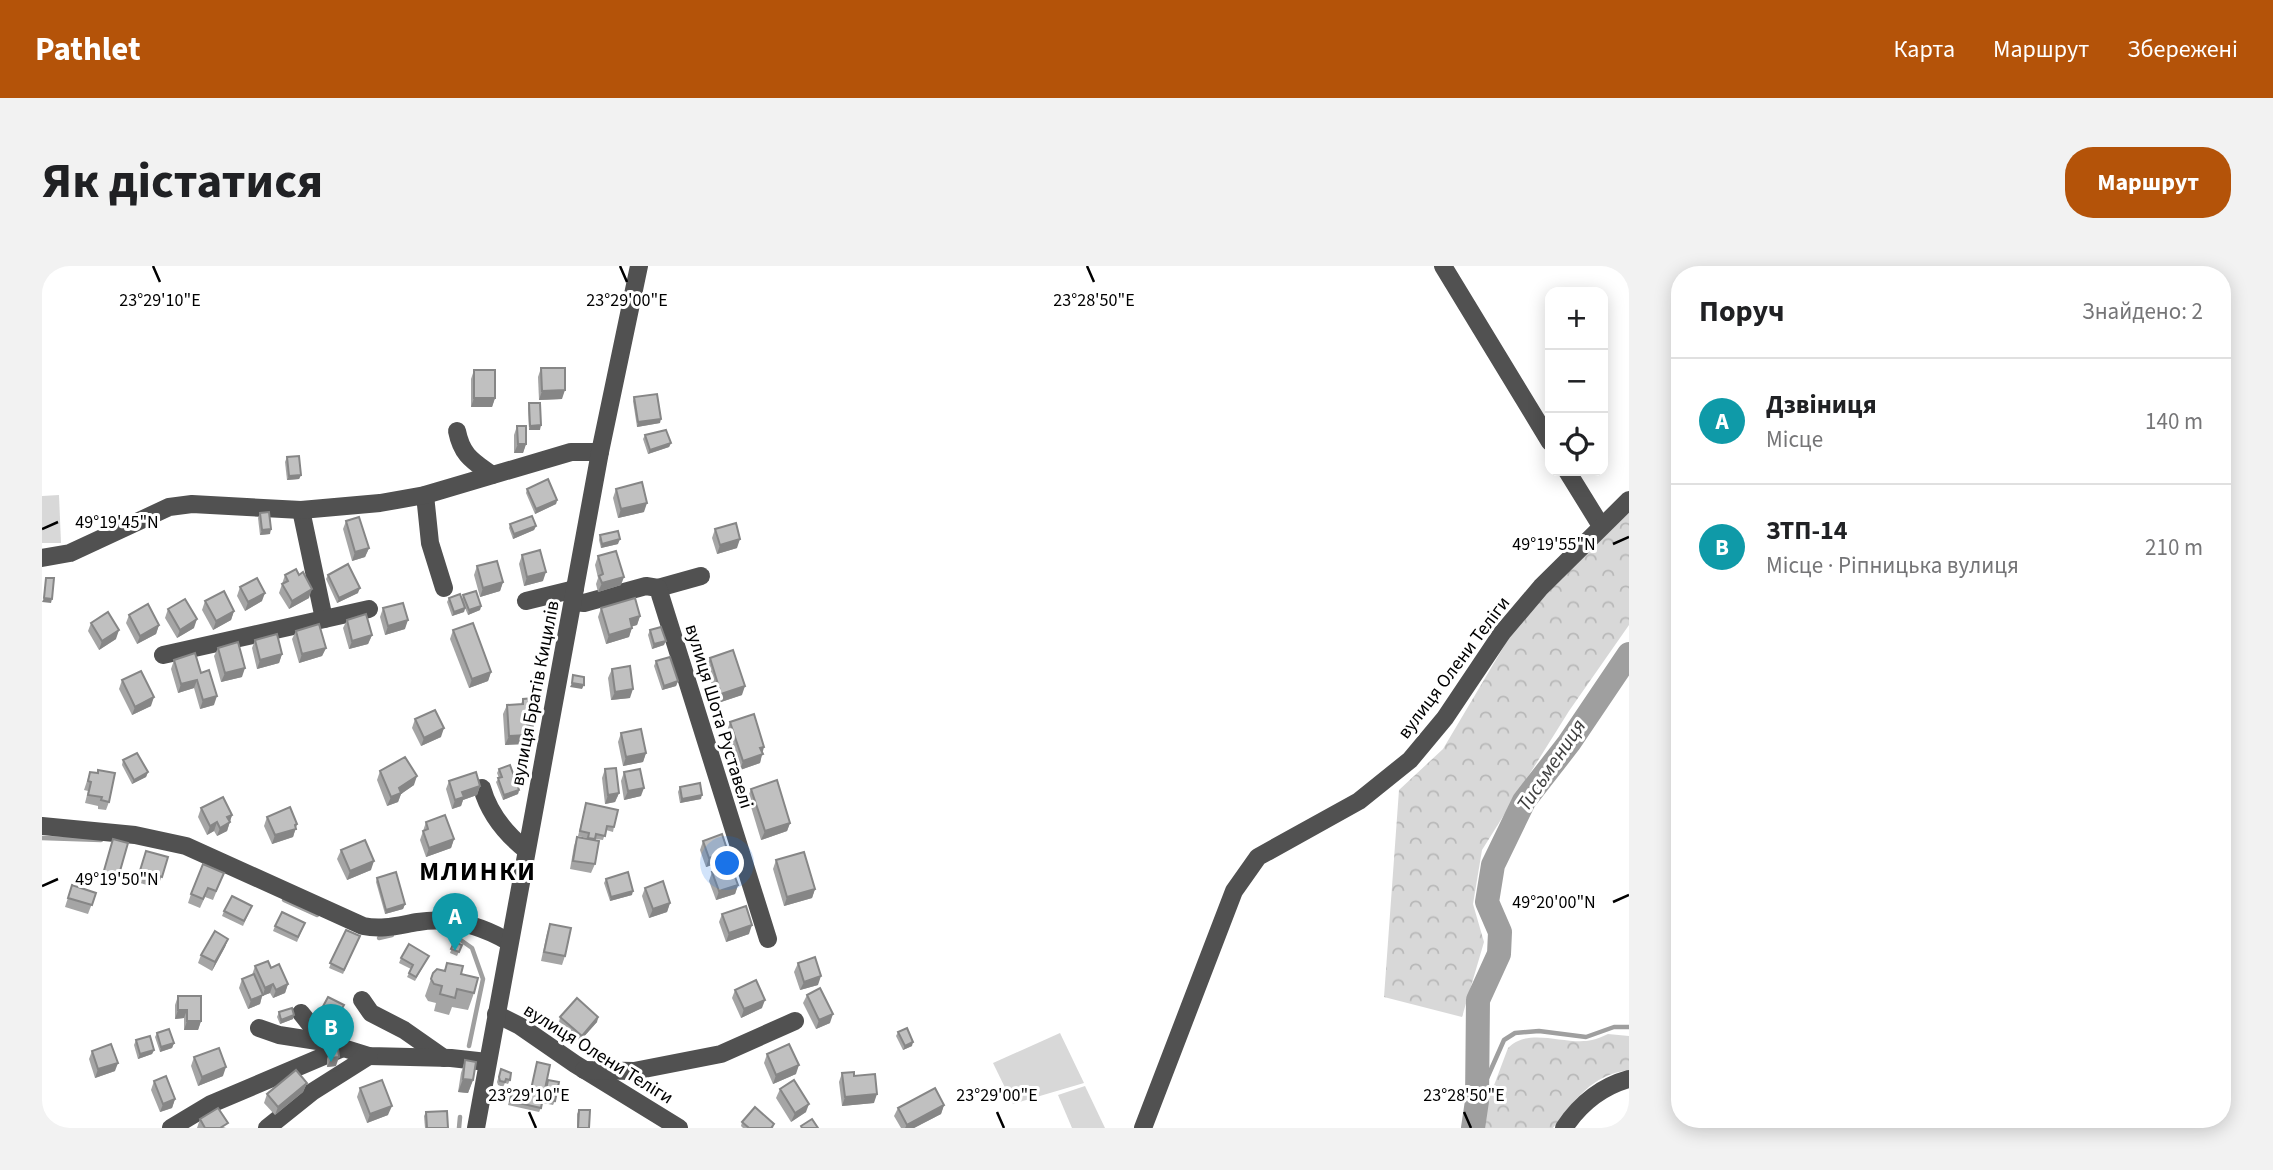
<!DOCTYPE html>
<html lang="uk">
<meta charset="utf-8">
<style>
:root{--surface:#fff;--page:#f2f2f2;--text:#202124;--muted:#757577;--line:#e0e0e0;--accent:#b45309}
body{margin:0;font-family:"Source Sans 3",sans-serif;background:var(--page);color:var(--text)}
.controls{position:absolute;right:21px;top:21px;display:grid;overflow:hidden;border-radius:14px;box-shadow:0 4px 18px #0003}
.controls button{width:63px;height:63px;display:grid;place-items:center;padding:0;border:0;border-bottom:2px solid var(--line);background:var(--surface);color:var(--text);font:35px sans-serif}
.you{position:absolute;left:686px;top:598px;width:24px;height:24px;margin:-18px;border:5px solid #fff;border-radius:50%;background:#1a73e8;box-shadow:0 0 0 10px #1a73e833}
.badge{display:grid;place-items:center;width:46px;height:46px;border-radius:50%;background:var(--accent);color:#fff;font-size:23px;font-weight:700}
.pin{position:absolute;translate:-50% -58px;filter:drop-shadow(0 2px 4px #0008)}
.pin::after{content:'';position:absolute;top:37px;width:24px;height:21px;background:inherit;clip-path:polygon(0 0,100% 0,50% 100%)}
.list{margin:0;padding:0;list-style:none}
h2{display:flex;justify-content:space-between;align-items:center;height:91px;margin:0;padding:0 28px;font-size:30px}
h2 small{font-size:23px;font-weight:400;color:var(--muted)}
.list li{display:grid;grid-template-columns:46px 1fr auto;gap:21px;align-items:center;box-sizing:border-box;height:126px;padding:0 28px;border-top:2px solid var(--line)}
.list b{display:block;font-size:26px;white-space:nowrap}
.list p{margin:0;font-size:23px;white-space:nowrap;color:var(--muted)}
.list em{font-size:23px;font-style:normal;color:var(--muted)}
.icon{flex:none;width:38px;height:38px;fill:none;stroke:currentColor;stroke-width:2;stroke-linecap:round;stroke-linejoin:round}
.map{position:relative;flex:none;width:1587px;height:862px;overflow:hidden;border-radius:28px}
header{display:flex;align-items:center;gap:42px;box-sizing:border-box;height:98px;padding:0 35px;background:var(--accent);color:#fff}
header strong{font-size:33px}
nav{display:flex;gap:38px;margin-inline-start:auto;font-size:24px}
.intro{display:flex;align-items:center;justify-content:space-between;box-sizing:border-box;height:168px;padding:0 42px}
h1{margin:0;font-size:49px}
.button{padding:18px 32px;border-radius:28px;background:var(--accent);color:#fff;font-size:24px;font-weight:700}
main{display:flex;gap:42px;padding:0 42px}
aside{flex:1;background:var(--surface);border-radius:28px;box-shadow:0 4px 18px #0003}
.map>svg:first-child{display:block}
</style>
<header>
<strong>Pathlet</strong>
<nav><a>Карта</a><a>Маршрут</a><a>Збережені</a></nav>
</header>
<div class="intro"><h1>Як дістатися</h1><a class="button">Маршрут</a></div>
<main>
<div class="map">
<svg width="1587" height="862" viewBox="0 0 1587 862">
<defs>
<pattern id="forest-crowns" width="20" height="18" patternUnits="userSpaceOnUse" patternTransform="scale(1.75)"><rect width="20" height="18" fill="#d8d8d8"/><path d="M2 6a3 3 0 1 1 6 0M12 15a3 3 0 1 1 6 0" fill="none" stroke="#b8b8b8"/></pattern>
</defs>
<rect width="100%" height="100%" fill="#fff"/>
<g fill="#d8d8d8">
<path d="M 17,229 L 19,277 L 0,277 L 0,230 Z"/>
<path d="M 1018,767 L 1042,817 L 971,838 L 951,797 Z"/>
<path d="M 1043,820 L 1063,862 L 1030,862 L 1016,829 Z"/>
</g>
<g fill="url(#forest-crowns)">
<path d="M 1587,246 L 1587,359 L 1527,445 L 1440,584 L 1431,638 L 1442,676 L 1420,751 L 1342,731 L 1357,524 L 1401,483 L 1484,343 Z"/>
<path d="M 1566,768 L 1587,770 L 1587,804 C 1549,809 1533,834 1511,862 L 1439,862 L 1445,838 L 1466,782 C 1487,760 1524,780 1550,774 C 1555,773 1561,770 1566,768 Z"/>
</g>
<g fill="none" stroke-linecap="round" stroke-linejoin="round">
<g stroke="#9f9f9f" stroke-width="4.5">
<path d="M 0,572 L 59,574"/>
<path d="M 242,634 L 275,649"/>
<path d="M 403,663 L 430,682 L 441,713 L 427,780"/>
<path d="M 337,672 L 350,669"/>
<path d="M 1435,835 L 1462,774 L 1473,767 L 1497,765 L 1544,771 L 1572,761 L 1587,761"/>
<path d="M 417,862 L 418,851"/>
</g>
<path stroke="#9f9f9f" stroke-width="24" d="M 1431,862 L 1435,835 L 1436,734 L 1457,688 L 1458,666 L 1445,636 L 1451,599 L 1482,535 L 1527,477 L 1587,388"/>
<g stroke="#515151" stroke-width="18">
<path d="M 1401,0 L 1508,176"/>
<path d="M 415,165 C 420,190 431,195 450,209"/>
<path d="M 1525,205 L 1559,260"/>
<path d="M 383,229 L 388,277 L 402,322"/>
<path d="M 259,244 L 282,353"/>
<path d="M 0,292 L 28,287 L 127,241 L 150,238 L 259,244 L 338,237 L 383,229 L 529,186 L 558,186"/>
<path d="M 616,322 L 659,310"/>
<path d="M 484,335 L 533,323"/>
<path d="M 531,336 L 542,337 L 604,320 L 616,322 L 726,673"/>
<path d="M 121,389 L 327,343"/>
<path d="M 440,522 C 447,547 464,568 484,584"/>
<path d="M 0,560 L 93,569 L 144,580 L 321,660 C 341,664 357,659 376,656 C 409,651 438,659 467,676"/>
<path d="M 320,734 L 329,747 L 362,764 L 402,792"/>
<path d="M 259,747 L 282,776"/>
<path d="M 454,748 L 478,760 L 533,798 L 637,862"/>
<path d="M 217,762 L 237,769 L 282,776 L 327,790 L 409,792 L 445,796"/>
<path d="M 542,804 L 592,805 L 679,788 L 753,755"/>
<path d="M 129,862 L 169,838 L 301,782"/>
<path d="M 225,862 L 270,826 L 327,790"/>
<path d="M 434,862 L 558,186 L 597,0"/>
<path d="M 1101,862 L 1192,625 L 1216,591 L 1317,535 L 1368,494 L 1403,452 L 1460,367 L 1499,321 L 1587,234"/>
<path d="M 1522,862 C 1538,838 1558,821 1587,813"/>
</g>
</g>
<g fill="#a5a5a5">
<path d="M 499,102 L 520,133 L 497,134 L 496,111 Z"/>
<path d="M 432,104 L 453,132 L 450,141 L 429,141 L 429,113 Z"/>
<path d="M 592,131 L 618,157 L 595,161 L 591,135 Z"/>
<path d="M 487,137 L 498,164 L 487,164 L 486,142 Z"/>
<path d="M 475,160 L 484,178 L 481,187 L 472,187 L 472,169 Z"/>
<path d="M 603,169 L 629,177 L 627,181 L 606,188 L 601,173 Z"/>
<path d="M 245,191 L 259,209 L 257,213 L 245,214 L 243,196 Z"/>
<path d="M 485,223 L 515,234 L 514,238 L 493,248 L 484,227 Z"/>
<path d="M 574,223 L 602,246 L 576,252 L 571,232 Z"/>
<path d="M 218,247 L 228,268 L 218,269 L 216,252 Z"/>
<path d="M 304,255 L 327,282 L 323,291 L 310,295 L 301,263 Z"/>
<path d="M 468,258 L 494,260 L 492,264 L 471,273 L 467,262 Z"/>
<path d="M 673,263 L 695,282 L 675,288 L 670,272 Z"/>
<path d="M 558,269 L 576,278 L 559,282 L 557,274 Z"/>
<path d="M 480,289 L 501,315 L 482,320 L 477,298 Z"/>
<path d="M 556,290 L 579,319 L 556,326 L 554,318 L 556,312 L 553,299 Z"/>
<path d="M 435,300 L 461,316 L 458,325 L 438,331 L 432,309 Z"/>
<path d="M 243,309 L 267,332 L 247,343 L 237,327 Z"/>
<path d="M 286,309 L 316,327 L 295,337 L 284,313 Z"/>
<path d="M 198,321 L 220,335 L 203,345 L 195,330 Z"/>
<path d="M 421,329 L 439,340 L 438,344 L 426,349 L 423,342 L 422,346 L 410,350 L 405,336 L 407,332 L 420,333 Z"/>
<path d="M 163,335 L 192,345 L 189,354 L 171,364 L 160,344 Z"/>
<path d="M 341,342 L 363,363 L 343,369 L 338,351 Z"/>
<path d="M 559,342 L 598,350 L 595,359 L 590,360 L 587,371 L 564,378 L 556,351 Z"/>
<path d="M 126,343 L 152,362 L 135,372 L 123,352 Z"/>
<path d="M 87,349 L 117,359 L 114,368 L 95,378 L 84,357 Z"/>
<path d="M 305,354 L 330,369 L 326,378 L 307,383 L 301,362 Z"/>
<path d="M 49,357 L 74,373 L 57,384 L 46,365 Z"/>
<path d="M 411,364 L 449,406 L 446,415 L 427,422 L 408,373 Z"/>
<path d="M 608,364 L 622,379 L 610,383 L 606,369 Z"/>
<path d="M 254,365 L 284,382 L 280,390 L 257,397 L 250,373 Z"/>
<path d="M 213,374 L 240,388 L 237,397 L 215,403 L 210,382 Z"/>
<path d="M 176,382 L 200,411 L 179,416 L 172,390 Z"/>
<path d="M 668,392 L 700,429 L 676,437 L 664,401 Z"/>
<path d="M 132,394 L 159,407 L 172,439 L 158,443 L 152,422 L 136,427 L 129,403 Z"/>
<path d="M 614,395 L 636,415 L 634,420 L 620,424 L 612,400 Z"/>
<path d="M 570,403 L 588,432 L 569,434 L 566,412 Z"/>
<path d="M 80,414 L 109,440 L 90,449 L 77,423 Z"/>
<path d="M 481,433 L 494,453 L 491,462 L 486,462 L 486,469 L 483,478 L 463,479 L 461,448 L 465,439 L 479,438 Z"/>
<path d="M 373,453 L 399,471 L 379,480 L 370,462 Z"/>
<path d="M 688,456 L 720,487 L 718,497 L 698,504 L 685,465 Z"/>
<path d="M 579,467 L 604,487 L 601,496 L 581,500 L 576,476 Z"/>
<path d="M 81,494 L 106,506 L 104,511 L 90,518 L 80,499 Z"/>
<path d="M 457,503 L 477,524 L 476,528 L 461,534 L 454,516 L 457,512 L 455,507 Z"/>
<path d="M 563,503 L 577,527 L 573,536 L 563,538 L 560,512 Z"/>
<path d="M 338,505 L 372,519 L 359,528 L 356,536 L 345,540 L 335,514 Z"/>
<path d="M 48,506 L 67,536 L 64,544 L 56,543 L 56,540 L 43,537 L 46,525 L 42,524 Z"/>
<path d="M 582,506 L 599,530 L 582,534 L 579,515 Z"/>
<path d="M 407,515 L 438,520 L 435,529 L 421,534 L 419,540 L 410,543 L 404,523 Z"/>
<path d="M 638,521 L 659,533 L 638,537 L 636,526 Z"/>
<path d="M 709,523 L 748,557 L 745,565 L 719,574 L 706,531 Z"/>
<path d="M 544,537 L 572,561 L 571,566 L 564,564 L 561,574 L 553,573 L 553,598 L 549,607 L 528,603 L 532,580 L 535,571 L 545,573 L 545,572 L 536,570 Z"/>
<path d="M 159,542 L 190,549 L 185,565 L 175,570 L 172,565 L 165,569 L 156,551 Z"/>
<path d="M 225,551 L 254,561 L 251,571 L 230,578 L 222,560 Z"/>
<path d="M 384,556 L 412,573 L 409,582 L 384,591 L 378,574 Z"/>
<path d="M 71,573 L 86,577 L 74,617 L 60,612 Z"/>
<path d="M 661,575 L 682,595 L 664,601 L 658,584 Z"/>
<path d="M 299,584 L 329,604 L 305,614 L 295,593 Z"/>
<path d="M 104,585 L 126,591 L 118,615 L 110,613 L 108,620 L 95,616 Z"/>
<path d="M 734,594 L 773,623 L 770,632 L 742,640 L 731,603 Z"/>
<path d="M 670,606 L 696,619 L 693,628 L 674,634 L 667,615 Z"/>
<path d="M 182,607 L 171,634 L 163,631 L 158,642 L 146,637 L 149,628 Z"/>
<path d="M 335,612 L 363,638 L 361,643 L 343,648 L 334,616 Z"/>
<path d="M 564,613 L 590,629 L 568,635 L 562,617 Z"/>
<path d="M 30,619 L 54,627 L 46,648 L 23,641 Z"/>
<path d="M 603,622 L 628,637 L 625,646 L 607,652 L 600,630 Z"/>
<path d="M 210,640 L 201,660 L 180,650 L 182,645 Z"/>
<path d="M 680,648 L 707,668 L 684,676 L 677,656 Z"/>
<path d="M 263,657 L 255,676 L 231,665 L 233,660 Z"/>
<path d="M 508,658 L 523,690 L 520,699 L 499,695 L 505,667 Z"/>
<path d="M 304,664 L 318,670 L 301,708 L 287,702 Z"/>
<path d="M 186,673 L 183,681 L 170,705 L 156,697 L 159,689 Z"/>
<path d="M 412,676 L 420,679 L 415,690 L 408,687 Z"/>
<path d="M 387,690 L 373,715 L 365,711 L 369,703 L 357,697 L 359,692 Z"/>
<path d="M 405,697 L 419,708 L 432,727 L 426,744 L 410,741 L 407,749 L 392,745 L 394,737 L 386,735 L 383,730 L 391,707 L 402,705 Z"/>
<path d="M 756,697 L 776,719 L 758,724 L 752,706 Z"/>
<path d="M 213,700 L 229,702 L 246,718 L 243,727 L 231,732 L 228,727 L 220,730 L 218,738 L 206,743 L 197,722 L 200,713 L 210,709 Z"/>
<path d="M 693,724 L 720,742 L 699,752 L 690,732 Z"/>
<path d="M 765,729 L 788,757 L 774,763 L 761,737 Z"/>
<path d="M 136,730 L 159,755 L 156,764 L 142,764 L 142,752 L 133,753 L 133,739 Z"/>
<path d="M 300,743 L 292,759 L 276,751 L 278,746 Z"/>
<path d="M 237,746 L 251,753 L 238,758 L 235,751 Z"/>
<path d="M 518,751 L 556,751 L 555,756 L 538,775 L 517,756 Z"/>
<path d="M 856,766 L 870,780 L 861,784 L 854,770 Z"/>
<path d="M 115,767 L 132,777 L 130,782 L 118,786 L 113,771 Z"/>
<path d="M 94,774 L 112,784 L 110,788 L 96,793 L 92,779 Z"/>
<path d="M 288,784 L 294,800 L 285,801 L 285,793 Z"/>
<path d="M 50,785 L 73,805 L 53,812 L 47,793 Z"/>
<path d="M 725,788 L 754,808 L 731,818 L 722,797 Z"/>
<path d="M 152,791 L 181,810 L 156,820 L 149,800 Z"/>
<path d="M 423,794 L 431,814 L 426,827 L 416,826 L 419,807 Z"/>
<path d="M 495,796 L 499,842 L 497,846 L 466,839 L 470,824 L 488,828 Z"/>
<path d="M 459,803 L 468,814 L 466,818 L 463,817 L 461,821 L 456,819 L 455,816 Z"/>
<path d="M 800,807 L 812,810 L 832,837 L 800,840 L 797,816 Z"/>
<path d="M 506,814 L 513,835 L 511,839 L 501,837 Z"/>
<path d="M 112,815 L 133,833 L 130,842 L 118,846 L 109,824 Z"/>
<path d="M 265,817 L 261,826 L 233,849 L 222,837 L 225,828 Z"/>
<path d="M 318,822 L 346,849 L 325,857 L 315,831 Z"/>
<path d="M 738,823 L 764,846 L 749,856 L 734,832 Z"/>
<path d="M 902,839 L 899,848 L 872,862 L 859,862 L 852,850 L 856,842 Z"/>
<path d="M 537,844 L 547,862 L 535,862 L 535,848 Z"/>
<path d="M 384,846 L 406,862 L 383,862 L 382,850 Z"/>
<path d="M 158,853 L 184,862 L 155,862 Z"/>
<path d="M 700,856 L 732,858 L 731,862 L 701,862 L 699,860 Z"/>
</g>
<g fill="#868686">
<path d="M 523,124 L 520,133 L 497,134 L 500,125 Z"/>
<path d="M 432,132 L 453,132 L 450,141 L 429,141 Z"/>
<path d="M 619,153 L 618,157 L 595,161 L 596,156 Z"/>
<path d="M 499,159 L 498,164 L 487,164 L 488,160 Z"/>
<path d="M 629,177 L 627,181 L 606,188 L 608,184 Z"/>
<path d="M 476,178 L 484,178 L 481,187 L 472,187 Z"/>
<path d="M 259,209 L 257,213 L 245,214 L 247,210 Z"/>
<path d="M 515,234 L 514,238 L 493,248 L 494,243 Z"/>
<path d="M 605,237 L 602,246 L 576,252 L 579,243 Z"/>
<path d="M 494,260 L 492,264 L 471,273 L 472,268 Z"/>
<path d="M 229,263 L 228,268 L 218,269 L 220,264 Z"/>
<path d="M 578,273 L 576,278 L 559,282 L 560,278 Z"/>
<path d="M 698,273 L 695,282 L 675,288 L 678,279 Z"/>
<path d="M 327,282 L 323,291 L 310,295 L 313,286 Z"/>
<path d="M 504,306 L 501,315 L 482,320 L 485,311 Z"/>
<path d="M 582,311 L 579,319 L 556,326 L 560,317 Z"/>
<path d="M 461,316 L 458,325 L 438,331 L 441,322 Z"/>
<path d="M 318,322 L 316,327 L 295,337 L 297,332 Z"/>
<path d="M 270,323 L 267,332 L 247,343 L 250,335 Z"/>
<path d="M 223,327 L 220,335 L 203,345 L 206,336 Z"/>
<path d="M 2,332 L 10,333 L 9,337 L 0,336 Z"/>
<path d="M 439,340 L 438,344 L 426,349 L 427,344 Z"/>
<path d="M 423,342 L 422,346 L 410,350 L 412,346 Z"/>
<path d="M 192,345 L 189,354 L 171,364 L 174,355 Z"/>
<path d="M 598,350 L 595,359 L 585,362 L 588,353 Z"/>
<path d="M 155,353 L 152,362 L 135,372 L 138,364 Z"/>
<path d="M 366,354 L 363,363 L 343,369 L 346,360 Z"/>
<path d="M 117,359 L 114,368 L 95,378 L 98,370 Z"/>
<path d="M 590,362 L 587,371 L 564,378 L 567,369 Z"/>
<path d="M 77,364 L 74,373 L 57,384 L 60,375 Z"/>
<path d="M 330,369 L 326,378 L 307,383 L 310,375 Z"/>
<path d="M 624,375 L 622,379 L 610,383 L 612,378 Z"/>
<path d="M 284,382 L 280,390 L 257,397 L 260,388 Z"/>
<path d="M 240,388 L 237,397 L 215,403 L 218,394 Z"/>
<path d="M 203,402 L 200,411 L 179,416 L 183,407 Z"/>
<path d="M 449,406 L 446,415 L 427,422 L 430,413 Z"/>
<path d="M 155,414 L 152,422 L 136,427 L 139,418 Z"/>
<path d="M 636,415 L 634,420 L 620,424 L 622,420 Z"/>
<path d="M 530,417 L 542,419 L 540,423 L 528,421 Z"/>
<path d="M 703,420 L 700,429 L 676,437 L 679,428 Z"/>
<path d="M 591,423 L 588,432 L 569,434 L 573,426 Z"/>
<path d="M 175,430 L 172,439 L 158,443 L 161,434 Z"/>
<path d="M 112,431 L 109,440 L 90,449 L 93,441 Z"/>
<path d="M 494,453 L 491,462 L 482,463 L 485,454 Z"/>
<path d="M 402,462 L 399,471 L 379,480 L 382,472 Z"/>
<path d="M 486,469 L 483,478 L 463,479 L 467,470 Z"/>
<path d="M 722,481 L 718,497 L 698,504 L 701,495 L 718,482 Z"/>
<path d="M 604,487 L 601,496 L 581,500 L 584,491 Z"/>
<path d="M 106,506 L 104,511 L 90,518 L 92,514 Z"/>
<path d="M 375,510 L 372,519 L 359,528 L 356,536 L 345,540 L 349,531 L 357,522 Z"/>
<path d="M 438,520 L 435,529 L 421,534 L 419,540 L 410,543 L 413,534 L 420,526 Z"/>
<path d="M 602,522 L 599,530 L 582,534 L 586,525 Z"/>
<path d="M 477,524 L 476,528 L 461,534 L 462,529 Z"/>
<path d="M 577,527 L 573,536 L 563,538 L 566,529 Z"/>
<path d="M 660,529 L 659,533 L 638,537 L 640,533 Z"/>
<path d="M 190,549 L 185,565 L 175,570 L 178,562 L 185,551 Z"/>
<path d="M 175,556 L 172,565 L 165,569 L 168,560 Z"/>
<path d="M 748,557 L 745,565 L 719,574 L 723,565 Z"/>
<path d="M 255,558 L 251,571 L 230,578 L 233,569 Z"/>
<path d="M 412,573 L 409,582 L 384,591 L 387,582 Z"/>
<path d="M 686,586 L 682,595 L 664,601 L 667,592 Z"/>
<path d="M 332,595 L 329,604 L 305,614 L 308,605 Z"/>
<path d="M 696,619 L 693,628 L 674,634 L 677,625 Z"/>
<path d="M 773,623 L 770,632 L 742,640 L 745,631 Z"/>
<path d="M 591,625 L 590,629 L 568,635 L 569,631 Z"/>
<path d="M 628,637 L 625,646 L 607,652 L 611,643 Z"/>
<path d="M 363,638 L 361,643 L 343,648 L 344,644 Z"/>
<path d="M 710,659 L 707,668 L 684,676 L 687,667 Z"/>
<path d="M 186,673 L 183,681 L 170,705 L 173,696 Z"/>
<path d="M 779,710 L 776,719 L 758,724 L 762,716 Z"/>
<path d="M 231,718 L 228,727 L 220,730 L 218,738 L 206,743 L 209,734 L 221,729 L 223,722 Z"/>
<path d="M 246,718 L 243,727 L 231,732 L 234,724 Z"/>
<path d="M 723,734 L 720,742 L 699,752 L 702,743 Z"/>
<path d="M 136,744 L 145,744 L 142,752 L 133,753 Z"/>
<path d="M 791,748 L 788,757 L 774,763 L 777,754 Z"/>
<path d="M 252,749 L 251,753 L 238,758 L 239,754 Z"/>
<path d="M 556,751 L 555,756 L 538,775 L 540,770 Z"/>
<path d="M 145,755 L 159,755 L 156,764 L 142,764 Z"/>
<path d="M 871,776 L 870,780 L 861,784 L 863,780 Z"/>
<path d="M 132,777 L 130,782 L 118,786 L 119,781 Z"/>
<path d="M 112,784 L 110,788 L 96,793 L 98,788 Z"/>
<path d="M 297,791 L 294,800 L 285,801 L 289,792 Z"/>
<path d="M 76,797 L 73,805 L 53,812 L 56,803 Z"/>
<path d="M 757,799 L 754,808 L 731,818 L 734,809 Z"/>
<path d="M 184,801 L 181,810 L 156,820 L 160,811 Z"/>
<path d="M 421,813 L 431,814 L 426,827 L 416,826 Z"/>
<path d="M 265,817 L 261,826 L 233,849 L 236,841 Z"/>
<path d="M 835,828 L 832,837 L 800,840 L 803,831 Z"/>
<path d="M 133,833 L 130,842 L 118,846 L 121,838 Z"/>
<path d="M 767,838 L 764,846 L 749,856 L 753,847 Z"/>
<path d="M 902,839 L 899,848 L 872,862 L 863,862 L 865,859 Z"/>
<path d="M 350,840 L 346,849 L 325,857 L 328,848 Z"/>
</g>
<g fill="#c0c0c0" stroke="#868686" stroke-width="2">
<path d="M 499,102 L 523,102 L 523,124 L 500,125 Z"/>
<rect x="432" y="104" width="21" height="28"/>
<path d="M 615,128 L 619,153 L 596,156 L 592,131 Z"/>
<path d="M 487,137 L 498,137 L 499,159 L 488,160 Z"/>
<path d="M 475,160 L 484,160 L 484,178 L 476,178 Z"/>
<path d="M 624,164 L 629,177 L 608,184 L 603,169 Z"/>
<path d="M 257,190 L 259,209 L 247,210 L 245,191 Z"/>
<path d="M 506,213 L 515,234 L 494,243 L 485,223 Z"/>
<path d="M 600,216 L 605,237 L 579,243 L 574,223 Z"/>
<path d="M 227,246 L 229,263 L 220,264 L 218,247 Z"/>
<path d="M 490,250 L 494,260 L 472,268 L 468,258 Z"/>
<path d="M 317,251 L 327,282 L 313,286 L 304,255 Z"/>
<path d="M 694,257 L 698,273 L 678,279 L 673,263 Z"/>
<path d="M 576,265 L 578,273 L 560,278 L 558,269 Z"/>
<path d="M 498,284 L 504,306 L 485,311 L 480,289 Z"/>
<path d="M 574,285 L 582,311 L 560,317 L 557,310 L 561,308 L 556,290 Z"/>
<path d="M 455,295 L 461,316 L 441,322 L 435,300 Z"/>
<path d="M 306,298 L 318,322 L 297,332 L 286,309 Z"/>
<path d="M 254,303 L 257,309 L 261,306 L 270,323 L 250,335 L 240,318 L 246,315 L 243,309 Z"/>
<path d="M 4,312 L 12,312 L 10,333 L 2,332 Z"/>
<path d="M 215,312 L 223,327 L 206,336 L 198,321 Z"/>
<path d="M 182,325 L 192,345 L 174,355 L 163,335 Z"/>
<path d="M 434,325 L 439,340 L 427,344 L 421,329 Z"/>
<path d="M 418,328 L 423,342 L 412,346 L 407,332 Z"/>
<path d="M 593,332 L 598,350 L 588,353 L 590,362 L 567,369 L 559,342 Z"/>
<path d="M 143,333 L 155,353 L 138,364 L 126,343 Z"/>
<path d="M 361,337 L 366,354 L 346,360 L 341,342 Z"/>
<path d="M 106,338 L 117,359 L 98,370 L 87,349 Z"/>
<path d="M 66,346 L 77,364 L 60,375 L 49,357 Z"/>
<path d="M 324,348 L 330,369 L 310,375 L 305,354 Z"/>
<path d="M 431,357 L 449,406 L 430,413 L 411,364 Z"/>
<path d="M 277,358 L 284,382 L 260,388 L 254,365 Z"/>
<path d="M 619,361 L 624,375 L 612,378 L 608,364 Z"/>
<path d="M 235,368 L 240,388 L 218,394 L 213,374 Z"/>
<path d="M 196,376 L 203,402 L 183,407 L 176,382 Z"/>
<path d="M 691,384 L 703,420 L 679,428 L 668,392 Z"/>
<path d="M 153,387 L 159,407 L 167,404 L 175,430 L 161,434 L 155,414 L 139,418 L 132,394 Z"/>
<path d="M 628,391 L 636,415 L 622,420 L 614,395 Z"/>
<path d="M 588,400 L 591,423 L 573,426 L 570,403 Z"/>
<path d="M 99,405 L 112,431 L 93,441 L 80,414 Z"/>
<path d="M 531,409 L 542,411 L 542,419 L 530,417 Z"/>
<path d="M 492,432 L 494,453 L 485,454 L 486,469 L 467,470 L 465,439 L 481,438 L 481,433 Z"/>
<path d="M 393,444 L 402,462 L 382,472 L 373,453 Z"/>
<path d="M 712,448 L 722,481 L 718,482 L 721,488 L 701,495 L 688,456 Z"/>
<path d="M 599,463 L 604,487 L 584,491 L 579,467 Z"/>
<path d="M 95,487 L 106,506 L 92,514 L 81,494 Z"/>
<path d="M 363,491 L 375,510 L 357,522 L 359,527 L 349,531 L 338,505 Z"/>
<path d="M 468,499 L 477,524 L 462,529 L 456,512 L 460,511 L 457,503 Z"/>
<path d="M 574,502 L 577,527 L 566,529 L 563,503 Z"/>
<path d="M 598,503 L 602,522 L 586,525 L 582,506 Z"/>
<path d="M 56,504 L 73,507 L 67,536 L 59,534 L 60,531 L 46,529 L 49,516 L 46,515 L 48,506 L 56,507 Z"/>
<path d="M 434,506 L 438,520 L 420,526 L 422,531 L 413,534 L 407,515 Z"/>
<path d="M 735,514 L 748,557 L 723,565 L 709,523 Z"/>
<path d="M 658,517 L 660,529 L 640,533 L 638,521 Z"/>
<path d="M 181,531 L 190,549 L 185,551 L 188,556 L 178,562 L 175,556 L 168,560 L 159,542 Z"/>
<path d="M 544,537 L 576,544 L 572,561 L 565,560 L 563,570 L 554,568 L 553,573 L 546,572 L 547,567 L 538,565 Z"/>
<path d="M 248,541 L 255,558 L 253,559 L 254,563 L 233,569 L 225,551 Z"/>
<path d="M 403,549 L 412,573 L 387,582 L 381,565 L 386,563 L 384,556 Z"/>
<path d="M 680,568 L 686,586 L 667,592 L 661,575 Z"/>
<path d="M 535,571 L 557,575 L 553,598 L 531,595 Z"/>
<path d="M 71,573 L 86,577 L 76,612 L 61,608 Z"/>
<path d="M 323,574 L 332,595 L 308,605 L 299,584 Z"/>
<path d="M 104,585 L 126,591 L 120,611 L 111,608 L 109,615 L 96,611 Z"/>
<path d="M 762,586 L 773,623 L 745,631 L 734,594 Z"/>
<path d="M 161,598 L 182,607 L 174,625 L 166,622 L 161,633 L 149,628 Z"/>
<path d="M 689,600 L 696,619 L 677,625 L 670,606 Z"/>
<path d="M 354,606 L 363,638 L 344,644 L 335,612 Z"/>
<path d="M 586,606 L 591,625 L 569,631 L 564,613 Z"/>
<path d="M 621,615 L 628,637 L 611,643 L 603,622 Z"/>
<path d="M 30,619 L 54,627 L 50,639 L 26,632 Z"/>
<path d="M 190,630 L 210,640 L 202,655 L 182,645 Z"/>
<path d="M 704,640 L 710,659 L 687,667 L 680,648 Z"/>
<path d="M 240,646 L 263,657 L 256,671 L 233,660 Z"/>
<path d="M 508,658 L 529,662 L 523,690 L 502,686 Z"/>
<path d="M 304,664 L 318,670 L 302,704 L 288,697 Z"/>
<path d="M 173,665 L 186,673 L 173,696 L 159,689 Z"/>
<path d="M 412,676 L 420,679 L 417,686 L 409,683 Z"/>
<path d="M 367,678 L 387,690 L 374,711 L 367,707 L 371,699 L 359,692 Z"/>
<path d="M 773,691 L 779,710 L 762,716 L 756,697 Z"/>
<path d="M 226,695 L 229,702 L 237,698 L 246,718 L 234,724 L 231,718 L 223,722 L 213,700 Z"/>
<path d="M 405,697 L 421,700 L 419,708 L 436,712 L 432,727 L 415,723 L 413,732 L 398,728 L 400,720 L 392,718 L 389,713 L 391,707 L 395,703 L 403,705 Z"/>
<path d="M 212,708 L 221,729 L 209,734 L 200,713 Z"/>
<path d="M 714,714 L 723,734 L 702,743 L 693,724 Z"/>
<path d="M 778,722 L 791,748 L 777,754 L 765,729 Z"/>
<path d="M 136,730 L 159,730 L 159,755 L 145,755 L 145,744 L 136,744 Z"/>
<path d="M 286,731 L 302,739 L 293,755 L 278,746 Z"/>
<path d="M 535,732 L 556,751 L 540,770 L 518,751 Z"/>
<path d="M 250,742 L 252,749 L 239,754 L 237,746 Z"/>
<path d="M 865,762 L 871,776 L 863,780 L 856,766 Z"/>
<path d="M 127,763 L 132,777 L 119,781 L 115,767 Z"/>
<path d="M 108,770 L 112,784 L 98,788 L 94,774 Z"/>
<path d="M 69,778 L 76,797 L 56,803 L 50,785 Z"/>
<path d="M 747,778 L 757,799 L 734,809 L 725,788 Z"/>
<path d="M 177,782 L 184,801 L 160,811 L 152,791 Z"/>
<path d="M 296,783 L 297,791 L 289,792 L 288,784 Z"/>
<path d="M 423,794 L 434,796 L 431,814 L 421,813 Z"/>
<path d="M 495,796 L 508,799 L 499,842 L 468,835 L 470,824 L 488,828 Z"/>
<path d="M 459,803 L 469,807 L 468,814 L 464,813 L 463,816 L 458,815 L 457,811 Z"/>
<path d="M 254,804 L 265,817 L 236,841 L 225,828 Z"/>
<path d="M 812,806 L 812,810 L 833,808 L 835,828 L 803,831 L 800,807 Z"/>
<path d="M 124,810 L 133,833 L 121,838 L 112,815 Z"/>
<path d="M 340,814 L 350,840 L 328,848 L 318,822 Z"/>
<path d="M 506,814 L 517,816 L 513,835 L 502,833 Z"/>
<path d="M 752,814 L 767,838 L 753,847 L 738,823 Z"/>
<path d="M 893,822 L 902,839 L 865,859 L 856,842 Z"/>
<path d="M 713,841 L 732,858 L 729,862 L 707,862 L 700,856 Z"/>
<path d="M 176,842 L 186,857 L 178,862 L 163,862 L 158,853 Z"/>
<path d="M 537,844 L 548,844 L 547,862 L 536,862 Z"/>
<path d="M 405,845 L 406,862 L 385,862 L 384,846 Z"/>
<path d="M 770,853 L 776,862 L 760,862 L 759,860 Z"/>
</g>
<path fill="none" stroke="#000" stroke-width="2.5" d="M 111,0 L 118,16M 578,0 L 585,16M 1045,0 L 1052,16M 0,263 L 16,256M 1571,278 L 1587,271M 0,620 L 16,613M 1571,636 L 1587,629M 487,846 L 494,862M 955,846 L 962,862M 1422,846 L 1429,862"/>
<g text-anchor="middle" stroke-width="6" stroke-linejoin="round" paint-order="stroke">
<g font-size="19" fill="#000" stroke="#fff">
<text transform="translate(1411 401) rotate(-53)" y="7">вулиця Олени Теліги</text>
<text transform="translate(492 427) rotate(-79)" y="7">вулиця Братів Кицилів</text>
<text transform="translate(678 450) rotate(73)" y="7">вулиця Шота Руставелі</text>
<text transform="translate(557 787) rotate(32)" y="7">вулиця Олени Теліги</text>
</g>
<g font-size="21" font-style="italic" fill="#404040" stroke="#fff">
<text transform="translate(1509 499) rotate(-56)" y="7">Тисьмениця</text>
</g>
<g font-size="26" font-weight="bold" letter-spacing="2" fill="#000" stroke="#fff">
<text x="436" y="614">МЛИНКИ</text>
</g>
</g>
<g font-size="18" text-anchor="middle" fill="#000" stroke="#fff" stroke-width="6" stroke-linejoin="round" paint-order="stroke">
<text x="118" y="40">23°29'10"E</text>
<text x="585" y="40">23°29'00"E</text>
<text x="1052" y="40">23°28'50"E</text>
<text x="75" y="262">49°19'45"N</text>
<text x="1512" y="284">49°19'55"N</text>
<text x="75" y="619">49°19'50"N</text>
<text x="1512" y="642">49°20'00"N</text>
<text x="487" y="835">23°29'10"E</text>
<text x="955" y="835">23°29'00"E</text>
<text x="1422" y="835">23°28'50"E</text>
</g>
</svg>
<div class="controls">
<button>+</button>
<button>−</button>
<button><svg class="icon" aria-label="locate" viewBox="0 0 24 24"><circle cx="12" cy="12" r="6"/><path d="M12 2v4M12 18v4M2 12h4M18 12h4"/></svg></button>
</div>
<div class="you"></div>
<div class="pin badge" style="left:413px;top:685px;background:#0f9aa8">A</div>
<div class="pin badge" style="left:289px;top:796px;background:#0f9aa8">B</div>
</div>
<aside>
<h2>Поруч<small>Знайдено: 2</small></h2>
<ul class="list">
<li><span class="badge" style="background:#0f9aa8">A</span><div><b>Дзвіниця</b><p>Місце</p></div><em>140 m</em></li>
<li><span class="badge" style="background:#0f9aa8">B</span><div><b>ЗТП-14</b><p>Місце · Ріпницька вулиця</p></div><em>210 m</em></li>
</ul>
</aside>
</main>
